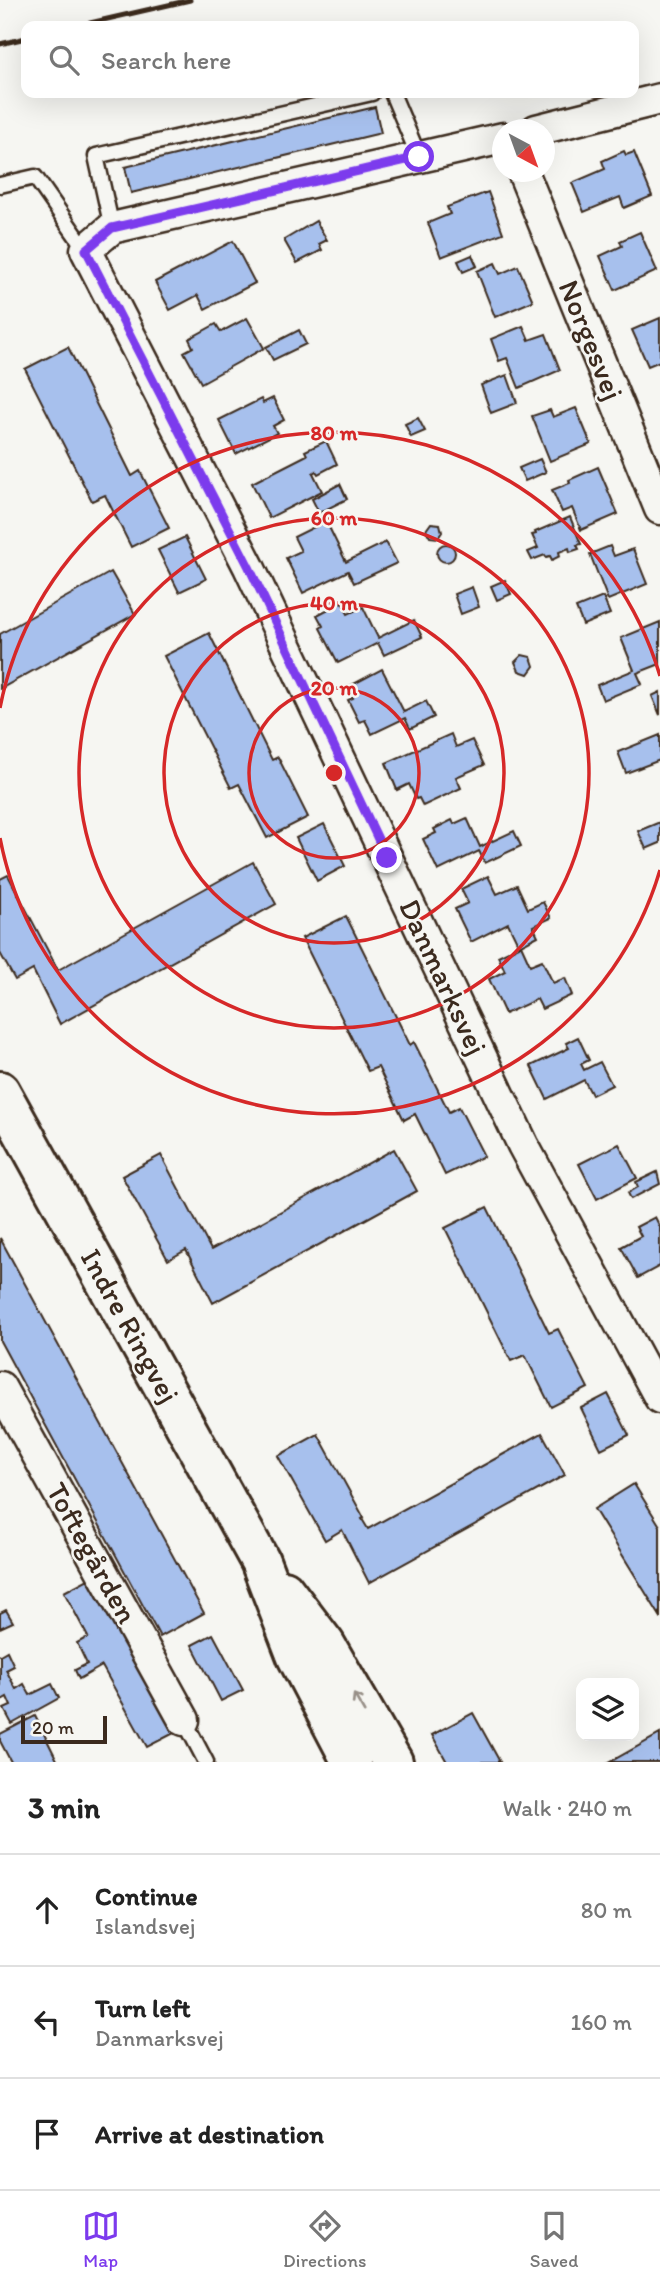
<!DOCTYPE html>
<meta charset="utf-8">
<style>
:root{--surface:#fff;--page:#f2f2f2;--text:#222;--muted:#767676;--line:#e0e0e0;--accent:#7c3aed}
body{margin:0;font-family:Itim,sans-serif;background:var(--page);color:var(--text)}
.controls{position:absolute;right:21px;bottom:21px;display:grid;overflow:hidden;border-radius:14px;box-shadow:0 7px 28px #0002}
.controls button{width:63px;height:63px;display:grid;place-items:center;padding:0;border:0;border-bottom:2px solid var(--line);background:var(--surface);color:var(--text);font:35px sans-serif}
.compass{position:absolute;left:492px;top:119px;width:63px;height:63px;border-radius:50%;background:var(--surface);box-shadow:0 7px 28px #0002;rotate:139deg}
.scale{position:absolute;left:21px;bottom:18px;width:86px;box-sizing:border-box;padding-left:7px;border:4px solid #3b2a1e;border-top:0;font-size:19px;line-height:24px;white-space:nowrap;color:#3b2a1e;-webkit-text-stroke:5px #f6f6f2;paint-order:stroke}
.stop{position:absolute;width:21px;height:21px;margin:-16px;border:5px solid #7c3aed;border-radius:50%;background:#fff}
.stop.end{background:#7c3aed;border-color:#fff;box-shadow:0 2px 7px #0008}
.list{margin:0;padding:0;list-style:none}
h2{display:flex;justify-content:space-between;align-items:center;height:91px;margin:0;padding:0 28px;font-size:30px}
h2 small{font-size:23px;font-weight:400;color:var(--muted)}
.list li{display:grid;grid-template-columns:46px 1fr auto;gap:21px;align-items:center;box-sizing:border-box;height:112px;padding:0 28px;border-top:2px solid var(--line)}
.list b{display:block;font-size:26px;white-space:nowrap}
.list p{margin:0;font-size:23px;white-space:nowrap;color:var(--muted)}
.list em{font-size:23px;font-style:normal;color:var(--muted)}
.icon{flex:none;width:38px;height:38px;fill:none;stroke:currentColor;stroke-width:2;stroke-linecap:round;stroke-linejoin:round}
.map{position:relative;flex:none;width:660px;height:1762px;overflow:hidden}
.search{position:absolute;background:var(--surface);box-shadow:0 7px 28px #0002;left:21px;right:21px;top:21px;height:77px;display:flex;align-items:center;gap:18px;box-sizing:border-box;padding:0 24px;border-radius:14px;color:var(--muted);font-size:26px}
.sheet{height:427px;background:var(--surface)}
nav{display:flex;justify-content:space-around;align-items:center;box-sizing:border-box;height:98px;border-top:2px solid var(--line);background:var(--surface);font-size:19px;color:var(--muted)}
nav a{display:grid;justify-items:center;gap:4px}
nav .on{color:var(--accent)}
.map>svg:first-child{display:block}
</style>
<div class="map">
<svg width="660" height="1762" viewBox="0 0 660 1762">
<rect width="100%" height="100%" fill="#f6f6f2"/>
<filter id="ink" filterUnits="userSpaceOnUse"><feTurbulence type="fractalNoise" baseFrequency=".0143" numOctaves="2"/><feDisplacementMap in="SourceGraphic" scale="14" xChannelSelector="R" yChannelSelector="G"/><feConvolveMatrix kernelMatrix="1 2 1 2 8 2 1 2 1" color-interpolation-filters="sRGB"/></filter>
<g filter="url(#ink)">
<g fill="#a7c0ed" stroke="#3b2a1e" stroke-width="2">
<path d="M 375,107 L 381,133 L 131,193 L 125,167 Z"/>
<path d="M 624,151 L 626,155 L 634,152 L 652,196 L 624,208 L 620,197 L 584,212 L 572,183 L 605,169 L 602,161 Z"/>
<path d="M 488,192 L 503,233 L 441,257 L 428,223 L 450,214 L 447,207 Z"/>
<path d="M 316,221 L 327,240 L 319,244 L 322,250 L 297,263 L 284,240 Z"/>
<path d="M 640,232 L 657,271 L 615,290 L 600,256 L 622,246 L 620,241 Z"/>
<path d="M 233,241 L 255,283 L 205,309 L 198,295 L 170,310 L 155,282 Z"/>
<path d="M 472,255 L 477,266 L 463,272 L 458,261 Z"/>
<path d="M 495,263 L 500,274 L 518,266 L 533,301 L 495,317 L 477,271 Z"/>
<path d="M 247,318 L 264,348 L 201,383 L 184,352 L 193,347 L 189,339 L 216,324 L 221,332 Z"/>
<path d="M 660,318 L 660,361 L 648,366 L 632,330 Z"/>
<path d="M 523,326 L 529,340 L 546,334 L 560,370 L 519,388 L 507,358 L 499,361 L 491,339 Z"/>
<path d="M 299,330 L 306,344 L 273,360 L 266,347 Z"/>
<path d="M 68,347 L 132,476 L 140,471 L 169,528 L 131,547 L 105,495 L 92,501 L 25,369 Z"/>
<path d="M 507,375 L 517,403 L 491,413 L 481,385 Z"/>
<path d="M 273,398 L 284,420 L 273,426 L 277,433 L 236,454 L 219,420 L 261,399 L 263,403 Z"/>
<path d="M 576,408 L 591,444 L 550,461 L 532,416 L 550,410 L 553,417 Z"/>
<path d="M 418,418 L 425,431 L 411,437 L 405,424 Z"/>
<path d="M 326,441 L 337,464 L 318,474 L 316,471 L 313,473 L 322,491 L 269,518 L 252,483 L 307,455 L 305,451 Z"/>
<path d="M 540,459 L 546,472 L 525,481 L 519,468 Z"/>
<path d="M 598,467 L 618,514 L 581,530 L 572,508 L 562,512 L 552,490 L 570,483 L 569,480 Z"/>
<path d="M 340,484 L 347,499 L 319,513 L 312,499 Z"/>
<path d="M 570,517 L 581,544 L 577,545 L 579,549 L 570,552 L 569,548 L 559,552 L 560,556 L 552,560 L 550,556 L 546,557 L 545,555 L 532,560 L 528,552 L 538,548 L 532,535 L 536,534 L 535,532 Z"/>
<path d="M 326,521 L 346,562 L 386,542 L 397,563 L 354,583 L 348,571 L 303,593 L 286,558 L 301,551 L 294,537 Z"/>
<path d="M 431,523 L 440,524 L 442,532 L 438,538 L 430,537 L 426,530 Z"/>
<path d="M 185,537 L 206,579 L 179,592 L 158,550 Z"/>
<circle cx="446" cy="553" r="9"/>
<path d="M 610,546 L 614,556 L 633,549 L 647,584 L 608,600 L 590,554 Z"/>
<path d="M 111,572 L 135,614 L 0,689 L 0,634 Z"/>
<path d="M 505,580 L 511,594 L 497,600 L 491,586 Z"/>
<path d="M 472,587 L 479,607 L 461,614 L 454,594 Z"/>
<path d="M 603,597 L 610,614 L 583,625 L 576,608 Z"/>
<path d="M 342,602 L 348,614 L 363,607 L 378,638 L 414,620 L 422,637 L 384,655 L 378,643 L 338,663 L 320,628 L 323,626 L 317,615 Z"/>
<path d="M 660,622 L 660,664 L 637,673 L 642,684 L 603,700 L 597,685 L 634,670 L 621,638 Z"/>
<path d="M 209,633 L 272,760 L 278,757 L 308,817 L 267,838 L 239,784 L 231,788 L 164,656 Z"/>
<path d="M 522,655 L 531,657 L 534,666 L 528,674 L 519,671 L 515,662 Z"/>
<path d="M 382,669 L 404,712 L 426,701 L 434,717 L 410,729 L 405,718 L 372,734 L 365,720 L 359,722 L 348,700 L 353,698 L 348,687 Z"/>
<path d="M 660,692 L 660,715 L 652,696 Z"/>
<path d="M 451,734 L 456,747 L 472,740 L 484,765 L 456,777 L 461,788 L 423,806 L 419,798 L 416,799 L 409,784 L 397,790 L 386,763 Z"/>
<path d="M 660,735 L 660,760 L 626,773 L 618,752 Z"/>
<path d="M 467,818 L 480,847 L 514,831 L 521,846 L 485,863 L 479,851 L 438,871 L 423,839 L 436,833 L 434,829 L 452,820 L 454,824 Z"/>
<path d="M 660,822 L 660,843 L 646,849 L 638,831 Z"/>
<path d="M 324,824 L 345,866 L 317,881 L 296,838 Z"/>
<path d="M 253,862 L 276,904 L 60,1024 L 33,970 L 15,980 L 0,953 L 0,879 L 8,875 L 58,970 Z"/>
<path d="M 488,876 L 497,894 L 517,885 L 528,909 L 543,902 L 551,918 L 533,926 L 538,936 L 519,946 L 508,923 L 471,942 L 455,909 L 468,903 L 461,889 Z"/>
<path d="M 346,916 L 410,1045 L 414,1042 L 449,1112 L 459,1107 L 484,1156 L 445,1175 L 415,1114 L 404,1120 L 378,1067 L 368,1071 L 302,938 Z"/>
<path d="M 521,945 L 530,965 L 542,960 L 553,983 L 565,978 L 572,995 L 542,1009 L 537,999 L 505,1014 L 489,979 L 505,971 L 498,956 Z"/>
<path d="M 578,1037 L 589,1060 L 581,1064 L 584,1070 L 600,1062 L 612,1085 L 592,1095 L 584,1080 L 547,1099 L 531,1066 L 569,1048 L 566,1043 Z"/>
<path d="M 619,1144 L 637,1178 L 597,1199 L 579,1164 Z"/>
<path d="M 394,1149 L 417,1191 L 213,1303 L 186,1250 L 168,1260 L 122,1176 L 161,1155 L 211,1250 Z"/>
<path d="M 657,1172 L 660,1184 L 631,1199 L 628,1193 L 638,1187 L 636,1182 Z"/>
<path d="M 487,1207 L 549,1333 L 558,1329 L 588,1388 L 551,1407 L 525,1355 L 511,1361 L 445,1228 Z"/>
<path d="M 655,1217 L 660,1227 L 660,1266 L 638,1278 L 621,1247 L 641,1236 L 636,1227 Z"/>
<path d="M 0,1238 L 204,1613 L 160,1637 L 0,1341 Z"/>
<path d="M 608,1394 L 629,1435 L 601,1449 L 581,1408 Z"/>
<path d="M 542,1433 L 565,1475 L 369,1583 L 342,1530 L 325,1540 L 278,1456 L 318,1434 L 364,1518 L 362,1519 L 368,1529 Z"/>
<path d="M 634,1484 L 660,1526 L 660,1616 L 594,1509 Z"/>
<path d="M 88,1579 L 174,1733 L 147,1747 L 102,1666 L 79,1679 L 75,1670 L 87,1664 L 77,1643 L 88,1637 L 64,1592 Z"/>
<path d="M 6,1610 L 13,1622 L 0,1628 L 0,1613 Z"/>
<path d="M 213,1634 L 243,1690 L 221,1701 L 192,1645 Z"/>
<path d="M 7,1651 L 14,1666 L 6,1670 L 16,1689 L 24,1684 L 30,1695 L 52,1684 L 59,1698 L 12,1724 L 4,1709 L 11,1706 L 7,1697 L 0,1701 L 0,1655 Z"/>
<path d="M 473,1713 L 500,1762 L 447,1762 L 432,1735 Z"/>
<path d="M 35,1716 L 58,1762 L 11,1762 L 0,1741 L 0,1734 Z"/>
<path d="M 660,1734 L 660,1762 L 610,1762 Z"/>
</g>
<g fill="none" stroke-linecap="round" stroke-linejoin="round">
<defs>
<g id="lane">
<path d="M 392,93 L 419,157"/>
<path d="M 0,185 L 35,177 L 86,250"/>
<path d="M 112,228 L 96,156 L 372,93"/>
<path d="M 184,1720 L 206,1762"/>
</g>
<g id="street">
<path d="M 536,130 L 660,99"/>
<path d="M 503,138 L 112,228 L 86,250 L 249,567 L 523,1145 L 660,1398"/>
<path d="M 523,172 L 660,509"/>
<path d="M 0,1387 L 184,1720"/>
</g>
<g id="secondary">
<path d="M 0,1091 L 260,1561 L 297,1657 L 352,1762"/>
<path d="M 284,1590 L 325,1644 L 393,1762"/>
</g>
</defs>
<use href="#lane" stroke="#3b2a1e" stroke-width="19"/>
<use href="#street" stroke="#3b2a1e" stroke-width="35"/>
<use href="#secondary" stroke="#3b2a1e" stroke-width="44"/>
<use href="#lane" stroke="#f6f6f2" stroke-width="14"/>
<use href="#street" stroke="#f6f6f2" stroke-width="30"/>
<use href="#secondary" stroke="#f6f6f2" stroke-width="38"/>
<g stroke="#3b2a1e" stroke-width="5">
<path d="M 77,26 L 190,0"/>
<path d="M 0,44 L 26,38"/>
</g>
</g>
<defs><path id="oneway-shaft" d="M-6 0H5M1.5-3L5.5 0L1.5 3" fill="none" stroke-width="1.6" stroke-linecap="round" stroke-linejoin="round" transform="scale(1.75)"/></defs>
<use stroke="#989088" href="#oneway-shaft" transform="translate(359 1703) rotate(-120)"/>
</g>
<g fill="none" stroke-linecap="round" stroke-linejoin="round" filter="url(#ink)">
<path stroke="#7c3aed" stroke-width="9" d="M 387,858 L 249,567 L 86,250 L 112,228 L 419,157"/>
</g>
<g fill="none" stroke="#d62828" stroke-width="3.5">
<circle cx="334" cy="773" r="85"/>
<circle cx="334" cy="773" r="170"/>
<circle cx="334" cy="773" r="255"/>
<path d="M660 870A340 340 0 0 1 0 838M0 708A340 340 0 0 1 660 676"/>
</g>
<g text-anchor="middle" stroke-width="5" stroke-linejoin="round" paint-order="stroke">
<g font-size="30" fill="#3b2a1e" stroke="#f6f6f2">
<text transform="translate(591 340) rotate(68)" y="10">Norgesvej</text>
<text transform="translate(443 977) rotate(65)" y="10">Danmarksvej</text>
<text transform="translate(130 1326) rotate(61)" y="10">Indre Ringvej</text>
<text transform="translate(92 1553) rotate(61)" y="10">Toftegården</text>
</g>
</g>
<circle cx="334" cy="773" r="10" fill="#d62828" stroke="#f6f6f2" stroke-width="3.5"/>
<g font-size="21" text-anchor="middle" font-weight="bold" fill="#d62828" stroke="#f6f6f2" stroke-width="5" stroke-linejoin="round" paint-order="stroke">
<text x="334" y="440">80 m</text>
<text x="334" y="525">60 m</text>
<text x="334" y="610">40 m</text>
<text x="334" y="695">20 m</text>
</g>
</svg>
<div class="controls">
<button><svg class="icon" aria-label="layers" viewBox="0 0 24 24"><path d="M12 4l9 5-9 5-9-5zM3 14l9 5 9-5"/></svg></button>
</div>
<svg class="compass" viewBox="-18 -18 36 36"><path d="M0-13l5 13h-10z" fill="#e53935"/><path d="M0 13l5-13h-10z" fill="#767676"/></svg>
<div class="scale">20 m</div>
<div class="stop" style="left:419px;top:157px"></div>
<div class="stop end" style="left:387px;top:858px"></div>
<div class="search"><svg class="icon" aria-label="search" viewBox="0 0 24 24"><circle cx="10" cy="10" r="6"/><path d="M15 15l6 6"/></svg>Search here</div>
</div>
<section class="sheet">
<h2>3 min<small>Walk · 240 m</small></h2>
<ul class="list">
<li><svg class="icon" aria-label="ahead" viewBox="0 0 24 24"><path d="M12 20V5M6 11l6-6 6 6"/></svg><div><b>Continue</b><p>Islandsvej</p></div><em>80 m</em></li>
<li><svg class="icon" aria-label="left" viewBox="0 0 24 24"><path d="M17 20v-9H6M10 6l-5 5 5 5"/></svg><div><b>Turn left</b><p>Danmarksvej</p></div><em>160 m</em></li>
<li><svg class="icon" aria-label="arrive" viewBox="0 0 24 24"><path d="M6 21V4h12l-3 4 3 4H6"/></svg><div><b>Arrive at destination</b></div></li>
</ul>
</section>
<nav>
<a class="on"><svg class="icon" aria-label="map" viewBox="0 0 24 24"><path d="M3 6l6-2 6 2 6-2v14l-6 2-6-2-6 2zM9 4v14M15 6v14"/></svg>Map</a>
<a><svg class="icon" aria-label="directions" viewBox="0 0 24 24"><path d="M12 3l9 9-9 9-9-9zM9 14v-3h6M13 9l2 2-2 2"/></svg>Directions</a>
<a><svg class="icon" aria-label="saved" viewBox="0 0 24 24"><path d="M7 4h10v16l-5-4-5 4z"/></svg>Saved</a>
</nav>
